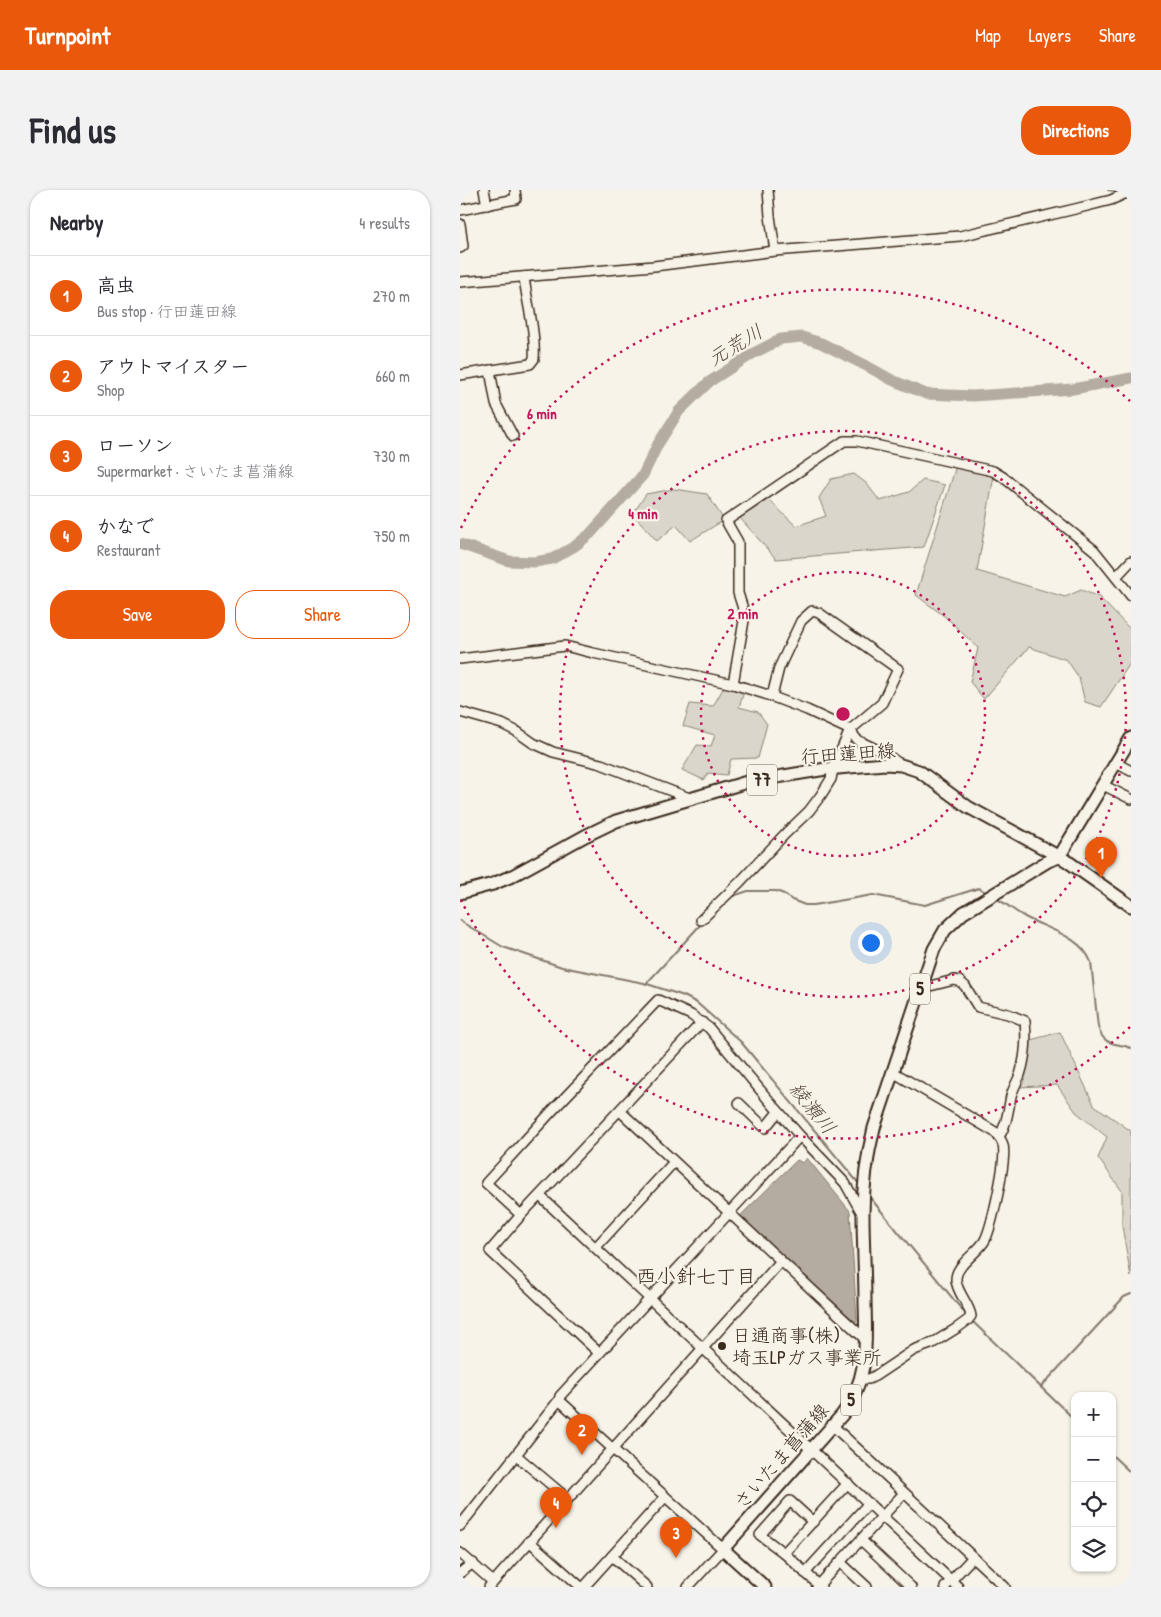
<!DOCTYPE html>
<meta charset="utf-8">
<style>
:root{--surface:#fff;--page:#f2f2f3;--text:#2b2b33;--muted:#7c7c81;--line:#e1e1e2;--accent:#ea580c}
body{margin:0;font-family:"Patrick Hand","Klee One",sans-serif;background:var(--page);color:var(--text)}
.controls{position:absolute;right:15px;bottom:15px;display:grid;overflow:hidden;border-radius:10px;box-shadow:0 1px 4px #0004}
.controls button{width:45px;height:45px;display:grid;place-items:center;padding:0;border:0;border-bottom:1px solid var(--line);background:var(--surface);color:var(--text);font:25px sans-serif}
.you{position:absolute;left:410px;top:752px;width:18px;height:18px;margin:-12px;border:4px solid #fff;border-radius:50%;background:#1a73e8;box-shadow:0 0 0 8px #1a73e833}
.badge{display:grid;place-items:center;width:32px;height:32px;border-radius:50%;background:var(--accent);color:#fff;font-size:16px;font-weight:700}
.pin{position:absolute;translate:-50% -41px;filter:drop-shadow(0 1px 2px #0008)}
.pin::after{content:'';position:absolute;top:26px;width:18px;height:15px;background:inherit;clip-path:polygon(0 0,100% 0,50% 100%)}
.list{margin:0;padding:0;list-style:none}
h2{display:flex;justify-content:space-between;align-items:center;height:65px;margin:0;padding:0 20px;font-size:21px}
h2 small{font-size:16px;font-weight:400;color:var(--muted)}
.list li{display:grid;grid-template-columns:32px 1fr auto;gap:15px;align-items:center;box-sizing:border-box;height:80px;padding:0 20px;border-top:1px solid var(--line)}
.list b{display:block;font-size:19px;white-space:nowrap}
.list p{margin:0;font-size:16px;white-space:nowrap;color:var(--muted)}
.list em{font-size:16px;font-style:normal;color:var(--muted)}
.actions{display:flex;gap:10px;padding:15px 20px}
.actions a{flex:1;padding:11px 0;border:1px solid var(--accent);border-radius:20px;text-align:center;font-size:18px;color:var(--accent)}
.actions .main{background:var(--accent);color:#fff}
.icon{flex:none;width:28px;height:28px;fill:none;stroke:currentColor;stroke-width:2;stroke-linecap:round;stroke-linejoin:round}
.map{position:relative;flex:none;width:671px;height:1397px;overflow:hidden;border-radius:20px}
header{display:flex;align-items:center;gap:30px;box-sizing:border-box;height:70px;padding:0 25px;background:var(--accent);color:#fff}
header strong{font-size:24px}
nav{display:flex;gap:28px;margin-inline-start:auto;font-size:18px}
.intro{display:flex;align-items:center;justify-content:space-between;box-sizing:border-box;height:120px;padding:0 30px}
h1{margin:0;font-size:35px}
.button{padding:12px 22px;border-radius:20px;background:var(--accent);color:#fff;font-size:18px;font-weight:700}
main{display:flex;gap:30px;padding:0 30px}
aside{flex:1;background:var(--surface);border-radius:20px;box-shadow:0 1px 4px #0004}
.map>svg:first-child{display:block}
</style>
<header>
<strong>Turnpoint</strong>
<nav><a>Map</a><a>Layers</a><a>Share</a></nav>
</header>
<div class="intro"><h1>Find us</h1><a class="button">Directions</a></div>
<main>
<aside>
<h2>Nearby<small>4 results</small></h2>
<ul class="list">
<li><span class="badge">1</span><div><b>高虫</b><p>Bus stop · 行田蓮田線</p></div><em>270 m</em></li>
<li><span class="badge">2</span><div><b>アウトマイスター</b><p>Shop</p></div><em>660 m</em></li>
<li><span class="badge">3</span><div><b>ローソン</b><p>Supermarket · さいたま菖蒲線</p></div><em>730 m</em></li>
<li><span class="badge">4</span><div><b>かなで</b><p>Restaurant</p></div><em>750 m</em></li>
</ul>
<div class="actions"><a class="main">Save</a><a>Share</a></div>
</aside>
<div class="map">
<svg width="671" height="1397" viewBox="0 0 671 1397">
<rect width="100%" height="100%" fill="#f7f3e8"/>
<filter id="ink" filterUnits="userSpaceOnUse"><feTurbulence type="fractalNoise" baseFrequency=".02" numOctaves="2"/><feDisplacementMap in="SourceGraphic" scale="10" xChannelSelector="R" yChannelSelector="G"/><feConvolveMatrix kernelMatrix="1 2 1 2 8 2 1 2 1" color-interpolation-filters="sRGB"/></filter>
<g filter="url(#ink)">
<g fill="#dbd6cb" stroke="#8b8074">
<path d="M 496,276 L 534,286 L 517,381 L 605,407 L 621,400 L 639,407 L 671,440 L 671,472 L 641,517 L 625,512 L 619,488 L 607,470 L 569,457 L 524,509 L 510,492 L 518,458 L 488,429 L 456,405 Z"/>
<path d="M 394,284 L 406,293 L 420,311 L 449,302 L 463,290 L 485,295 L 464,357 L 316,369 L 280,328 L 308,309 L 336,336 L 366,326 L 359,308 L 371,289 Z"/>
<path d="M 214,299 L 247,304 L 264,330 L 230,351 L 216,335 L 197,351 L 173,324 L 186,304 Z"/>
<path d="M 264,497 L 284,502 L 279,517 L 298,522 L 307,534 L 298,568 L 271,569 L 267,585 L 248,583 L 244,590 L 222,580 L 237,555 L 251,556 L 255,545 L 223,536 L 230,514 L 253,516 Z"/>
<path d="M 600,842 L 634,915 L 671,941 L 671,1087 L 662,1036 L 662,1001 L 638,968 L 647,947 L 616,922 L 597,895 L 559,897 L 567,851 Z"/>
</g>
<path fill="#b4aca0" stroke="#84786c" d="M 347,968 L 390,1021 L 397,1131 L 395,1132 L 280,1026 L 337,970 L 343,973 Z"/>
<g fill="none" stroke-linecap="round" stroke-linejoin="round">
<g stroke="#84786c" stroke-width="2">
<path d="M 648,0 L 661,2"/>
<path d="M 535,708 C 546,713 554,721 565,727 C 587,739 621,746 631,772 L 638,837 C 644,857 655,852 671,858"/>
<path d="M 264,713 L 273,706 L 288,701 L 316,701 L 324,704 L 332,710 L 345,715 L 354,715 L 413,705 L 465,715 L 519,698 L 527,703"/>
<path d="M 0,731 L 43,757 L 102,777 L 184,793 L 224,806 L 237,813 L 281,852 L 400,995"/>
<path d="M 186,794 L 242,733"/>
<path d="M 408,1005 L 508,1127"/>
<path d="M 511,1130 L 615,1230"/>
<path d="M 581,1197 L 664,1107 L 671,1104"/>
<path d="M 652,1265 L 671,1283"/>
</g>
<path stroke="#b4aca0" stroke-width="11" d="M 0,354 L 49,371 L 74,372 L 92,369 L 115,356 L 130,344 L 183,285 L 198,254 L 219,221 L 249,192 L 294,163 L 321,149 L 342,147 L 361,153 L 405,175 L 432,190 L 466,204 L 513,206 L 613,199 L 671,188"/>
<defs>
<g id="minor">
<path d="M 24,0 L 27,15"/>
<path d="M 308,0 L 310,26 L 315,61"/>
<path d="M 0,20 L 56,9 L 55,0"/>
<path d="M 0,34 L 3,56 L 0,58"/>
<path d="M 0,92 L 194,76 L 315,61 L 500,46 L 615,19 L 651,10 L 671,1"/>
<path d="M 30,180 L 36,214 L 53,246"/>
<path d="M 0,185 L 70,174 L 74,169 C 76,141 67,114 64,87"/>
<path d="M 656,387 L 671,371"/>
<path d="M 0,469 L 105,456 L 133,463 L 273,494 L 305,504 L 347,520 L 390,540 L 397,550 L 426,564 L 441,575"/>
<path d="M 273,494 L 285,425 L 278,403 L 278,352 L 266,331 L 384,251 L 397,251 L 533,281 L 543,287 L 634,360 L 671,406"/>
<path d="M 0,522 L 42,534 L 56,541 L 73,553 L 93,562 L 141,574 L 232,609"/>
<path d="M 656,573 L 671,581"/>
<path d="M 643,595 L 671,609"/>
<path d="M 241,730 L 280,692 L 324,645 L 349,621 L 361,605 L 371,589 L 373,579 L 390,540 L 422,513 L 438,479 L 359,423 L 352,421 L 341,431 L 319,478 L 312,506"/>
<path d="M 462,794 L 470,796 L 494,790 L 499,791 L 505,796 L 518,817 L 548,824 L 565,831 C 567,850 566,866 560,885 C 557,892 553,899 551,906 C 548,921 547,934 539,947"/>
<path d="M 279,913 L 305,938 L 318,922"/>
<path d="M 160,921 L 406,1150"/>
<path d="M 340,946 L 385,993 L 403,1025"/>
<path d="M 80,1006 L 498,1397"/>
<path d="M 136,1057 L 214,972"/>
<path d="M 139,1163 L 30,1061 L 61,1025 L 242,832"/>
<path d="M 401,1189 L 409,1189 L 415,1186 L 454,1160 L 473,1153 L 497,1138 L 508,1130 L 511,1126 C 509,1113 497,1103 496,1090 C 495,1075 519,1062 525,1050 C 532,1036 547,969 543,955 C 542,950 538,946 535,942 L 433,882"/>
<path d="M 99,1210 L 263,1359 L 228,1397"/>
<path d="M 372,1235 L 545,1397"/>
<path d="M 57,1266 L 108,1309"/>
<path d="M 0,1336 L 99,1210 L 100,1206 L 340,946 L 306,907 L 249,838 L 231,825 L 198,810 L 92,921 L 26,993 L 61,1025"/>
<path d="M 401,1350 L 451,1397"/>
<path d="M 69,1351 L 121,1397"/>
<path d="M 0,1363 L 33,1392"/>
<path d="M 324,1363 L 300,1345 L 330,1311 L 353,1332"/>
<path d="M 152,1366 L 187,1397"/>
<path d="M 380,1372 L 407,1397"/>
<path d="M 0,1383 L 13,1373"/>
<path d="M 345,1383 L 409,1313"/>
<path d="M 29,1397 L 321,1071"/>
<path d="M 124,1397 L 205,1307"/>
<path d="M 357,1397 L 444,1303"/>
<path d="M 361,1397 L 324,1363 L 388,1293"/>
<path d="M 485,1397 L 513,1367"/>
</g>
<g id="major">
<path d="M 0,703 L 33,694 L 52,686 L 125,646 L 156,631 L 287,592 L 366,579 L 425,574 L 441,575 L 459,581 L 508,617 L 607,671 L 671,716"/>
<path d="M 305,1397 L 263,1359 L 382,1225 C 409,1189 406,1155 405,1112 C 405,1083 403,1054 403,1024 C 403,995 407,966 414,938 L 474,759 L 485,740 L 503,723 L 588,671 L 599,667 L 671,548"/>
</g>
</defs>
<use href="#minor" stroke="#3b2a1e" stroke-width="12"/>
<use href="#major" stroke="#3b2a1e" stroke-width="15"/>
<use href="#minor" stroke="#f7f3e8" stroke-width="9"/>
<use href="#major" stroke="#f7f3e8" stroke-width="11"/>
</g>
</g>
<g fill="none" stroke="#c2185b" stroke-width="2.5" stroke-dasharray="2.5 5">
<circle cx="383" cy="524" r="142"/>
<circle cx="383" cy="524" r="283"/>
<path d="M670 837A425 425 0 0 1 1 710M1 338A425 425 0 0 1 670 211"/>
</g>
<circle fill="#3b2a1e" stroke="#f7f3e8" stroke-width="2" cx="262" cy="1156" r="5"/>
<g text-anchor="middle" stroke-width="4.5" stroke-linejoin="round" paint-order="stroke">
<g fill="#f7f3e8" stroke="#73665b" stroke-width="1">
<rect x="287" y="574.5" width="30" height="31" rx="4"/>
<rect x="450" y="783.5" width="20" height="31" rx="4"/>
<rect x="381" y="1194.5" width="20" height="31" rx="4"/>
</g>
<g font-size="18" font-weight="bold" fill="#3b2a1e">
<text x="302" y="596">77</text>
<text x="460" y="805">5</text>
<text x="391" y="1216">5</text>
</g>
<g font-size="19" fill="#3b2a1e" stroke="#f7f3e8">
<text transform="translate(388 563) rotate(-4)" y="7">行田蓮田線</text>
<text transform="translate(321 1266) rotate(-49)" y="7">さいたま菖蒲線</text>
</g>
<g font-size="19" fill="#3b2a1e" stroke="#f7f3e8" text-anchor="start">
<text x="272" y="1152">日通商事(株)<tspan x="272" dy="22">埼玉LPガス事業所</tspan></text>
</g>
<g font-size="20" font-style="italic" fill="#5f5145" stroke="#f7f3e8">
<text transform="translate(275 155) rotate(-31)" y="7">元荒川</text>
<text transform="translate(353 918) rotate(51)" y="7">綾瀬川</text>
</g>
<g font-size="20" fill="#3b2a1e" stroke="#f7f3e8">
<text x="236" y="1093">西小針七丁目</text>
</g>
</g>
<circle cx="383" cy="524" r="8" fill="#c2185b" stroke="#f7f3e8" stroke-width="2.5"/>
<g font-size="15" text-anchor="middle" font-weight="bold" fill="#c2185b" stroke="#f7f3e8" stroke-width="4.5" stroke-linejoin="round" paint-order="stroke">
<text x="82" y="229">6 min</text>
<text x="183" y="329">4 min</text>
<text x="283" y="429">2 min</text>
</g>
</svg>
<div class="controls">
<button>+</button>
<button>−</button>
<button><svg class="icon" aria-label="locate" viewBox="0 0 24 24"><circle cx="12" cy="12" r="6"/><path d="M12 2v4M12 18v4M2 12h4M18 12h4"/></svg></button>
<button><svg class="icon" aria-label="layers" viewBox="0 0 24 24"><path d="M12 4l9 5-9 5-9-5zM3 14l9 5 9-5"/></svg></button>
</div>
<div class="you"></div>
<div class="pin badge" style="left:641px;top:688px">1</div>
<div class="pin badge" style="left:122px;top:1265px">2</div>
<div class="pin badge" style="left:216px;top:1368px">3</div>
<div class="pin badge" style="left:96px;top:1338px">4</div>
</div>
</main>
